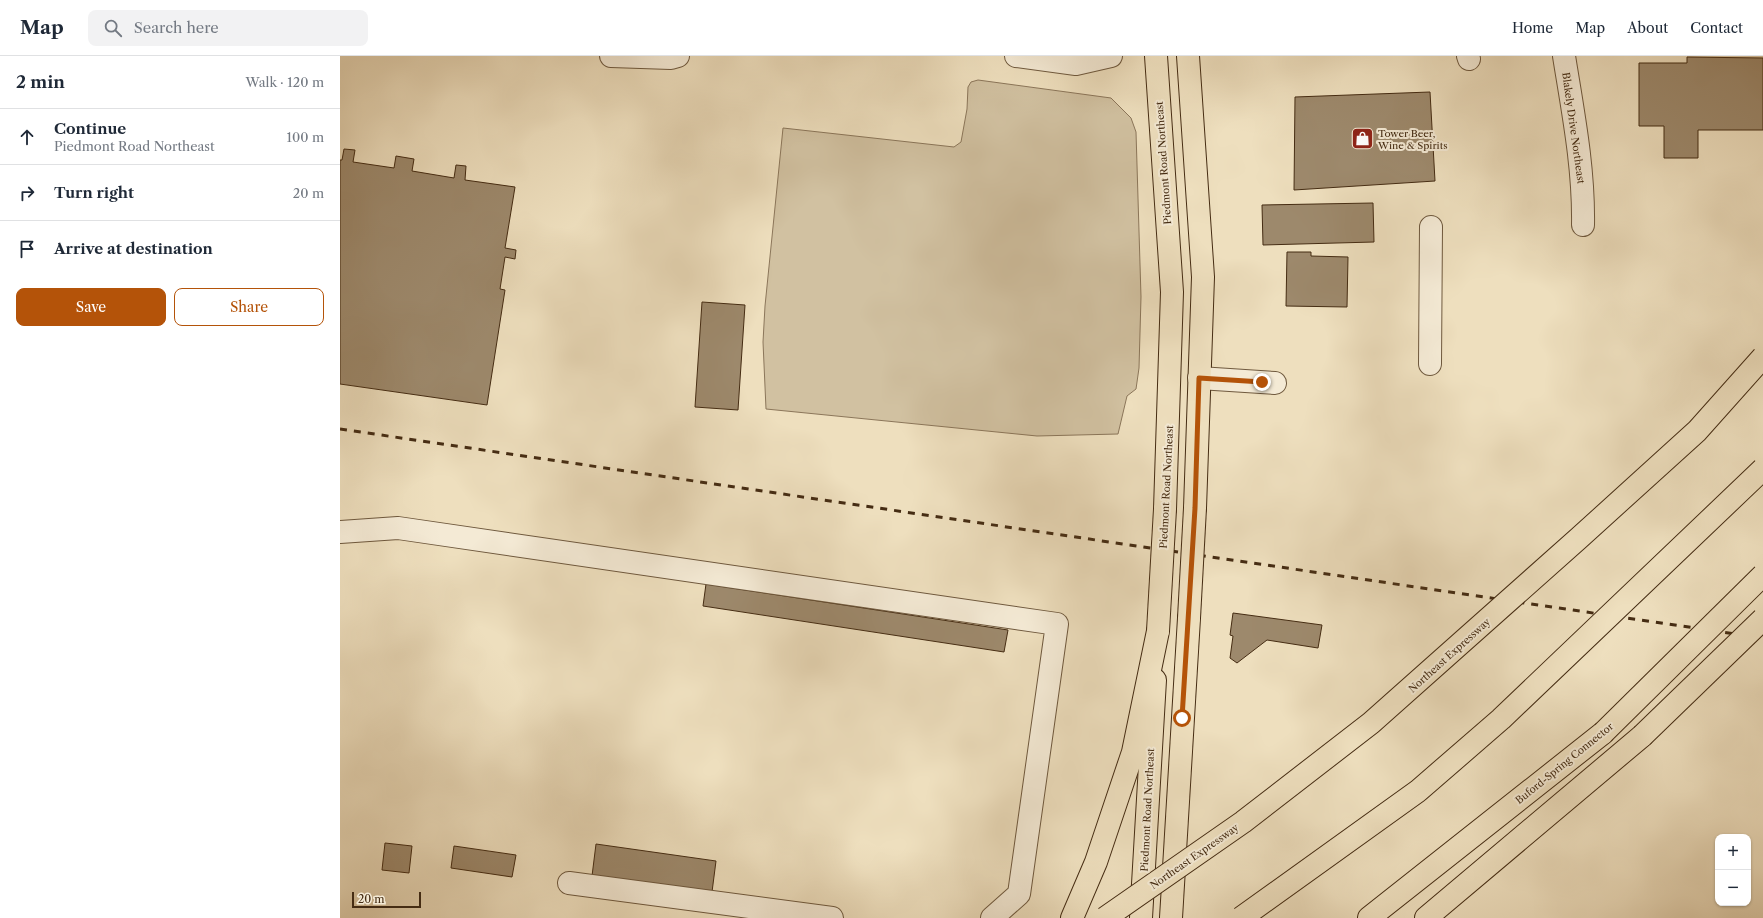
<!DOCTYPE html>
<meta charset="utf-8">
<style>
:root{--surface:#fff;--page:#f2f2f3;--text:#1f2937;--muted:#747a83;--line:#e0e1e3;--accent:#b45309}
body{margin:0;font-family:"Libre Caslon Text",serif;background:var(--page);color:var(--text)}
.controls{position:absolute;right:12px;bottom:12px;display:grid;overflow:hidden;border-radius:8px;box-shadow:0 1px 3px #0004}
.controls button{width:36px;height:36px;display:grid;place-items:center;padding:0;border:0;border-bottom:1px solid var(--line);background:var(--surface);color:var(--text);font:20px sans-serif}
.scale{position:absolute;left:12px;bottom:10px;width:69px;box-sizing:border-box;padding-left:4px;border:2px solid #452c13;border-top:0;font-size:11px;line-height:14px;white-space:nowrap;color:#452c13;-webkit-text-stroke:3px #f4ead5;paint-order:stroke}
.stop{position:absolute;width:12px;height:12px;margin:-9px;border:3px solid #b45309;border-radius:50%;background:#fff}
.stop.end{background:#b45309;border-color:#fff;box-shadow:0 1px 4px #0008}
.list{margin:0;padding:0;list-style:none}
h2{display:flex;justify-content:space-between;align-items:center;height:52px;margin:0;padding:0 16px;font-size:17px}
h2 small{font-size:13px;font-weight:400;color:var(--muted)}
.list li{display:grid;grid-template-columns:26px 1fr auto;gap:12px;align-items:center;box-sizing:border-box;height:56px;padding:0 16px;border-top:1px solid var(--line)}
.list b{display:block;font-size:15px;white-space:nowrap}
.list p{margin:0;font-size:13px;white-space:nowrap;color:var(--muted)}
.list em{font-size:13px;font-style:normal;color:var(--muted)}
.actions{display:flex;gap:8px;padding:12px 16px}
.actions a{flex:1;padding:9px 0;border:1px solid var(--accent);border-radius:8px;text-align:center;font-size:14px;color:var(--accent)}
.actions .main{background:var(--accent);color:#fff}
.icon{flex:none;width:22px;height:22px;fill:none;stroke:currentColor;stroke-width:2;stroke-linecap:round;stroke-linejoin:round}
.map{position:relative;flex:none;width:1423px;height:862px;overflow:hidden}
header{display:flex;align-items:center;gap:24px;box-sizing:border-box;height:56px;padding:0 20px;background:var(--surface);border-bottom:1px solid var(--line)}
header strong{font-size:19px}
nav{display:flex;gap:22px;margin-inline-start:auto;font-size:14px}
.search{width:280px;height:36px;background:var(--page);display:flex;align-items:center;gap:10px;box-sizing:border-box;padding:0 14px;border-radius:8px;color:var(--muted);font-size:15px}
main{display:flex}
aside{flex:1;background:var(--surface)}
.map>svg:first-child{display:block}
</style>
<header>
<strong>Map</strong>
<div class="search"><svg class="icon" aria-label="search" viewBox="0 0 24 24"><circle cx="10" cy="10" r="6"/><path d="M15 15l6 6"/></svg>Search here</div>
<nav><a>Home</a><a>Map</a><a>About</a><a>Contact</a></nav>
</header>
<main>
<aside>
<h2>2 min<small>Walk · 120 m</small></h2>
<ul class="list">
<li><svg class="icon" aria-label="ahead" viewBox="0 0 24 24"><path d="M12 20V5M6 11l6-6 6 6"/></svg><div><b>Continue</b><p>Piedmont Road Northeast</p></div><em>100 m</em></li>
<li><svg class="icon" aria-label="right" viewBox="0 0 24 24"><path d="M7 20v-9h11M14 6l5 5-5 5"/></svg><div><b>Turn right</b></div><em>20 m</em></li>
<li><svg class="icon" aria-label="arrive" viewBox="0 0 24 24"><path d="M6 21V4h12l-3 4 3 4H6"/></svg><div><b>Arrive at destination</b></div></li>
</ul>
<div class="actions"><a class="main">Save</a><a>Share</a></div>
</aside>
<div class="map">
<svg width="1423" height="862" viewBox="0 0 1423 862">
<rect width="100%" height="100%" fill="#eedfbe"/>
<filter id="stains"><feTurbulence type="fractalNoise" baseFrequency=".005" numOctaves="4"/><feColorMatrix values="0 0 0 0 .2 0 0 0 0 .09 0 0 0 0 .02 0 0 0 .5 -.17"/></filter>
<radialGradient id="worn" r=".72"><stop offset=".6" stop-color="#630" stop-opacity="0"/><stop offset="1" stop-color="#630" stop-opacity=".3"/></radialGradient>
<path fill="#d1c1a1" stroke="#8b765a" d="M 638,24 L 771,42 L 791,62 L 796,76 L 801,241 L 799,312 L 796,333 L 787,340 L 778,378 L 697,380 L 426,353 L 423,286 L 425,250 L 443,72 L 614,91 L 621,86 L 627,53 L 628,31 L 631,26 Z"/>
<g fill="#9d896c" stroke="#452c13">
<path d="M 1347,1 L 1423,2 L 1423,74 L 1358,74 L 1358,102 L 1324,102 L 1324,70 L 1299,70 L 1299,7 L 1347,7 Z"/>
<path d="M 1090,36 L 1095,125 L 954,134 L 955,41 Z"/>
<path d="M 4,93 L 15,94 L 13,106 L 54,112 L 56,100 L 74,103 L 72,115 L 114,122 L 116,109 L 126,110 L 125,124 L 175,131 L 165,192 L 176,194 L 175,203 L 165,201 L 160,233 L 165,234 L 147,349 L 0,328 L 0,104 L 2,104 Z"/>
<path d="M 1033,147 L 1034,186 L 923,189 L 922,149 Z"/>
<path d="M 947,196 L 971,196 L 971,200 L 1008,201 L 1007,251 L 946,250 Z"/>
<path d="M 362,246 L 405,249 L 398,354 L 355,351 Z"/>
<path d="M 366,528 L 668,574 L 664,596 L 363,550 Z"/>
<path d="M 893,557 L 982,569 L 978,592 L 927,584 L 897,607 L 890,602 L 893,580 L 890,579 Z"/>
<path d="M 45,787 L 72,790 L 69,817 L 42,814 Z"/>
<path d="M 256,788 L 376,805 L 372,836 L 252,820 Z"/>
<path d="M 114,790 L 176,799 L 172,821 L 111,812 Z"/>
</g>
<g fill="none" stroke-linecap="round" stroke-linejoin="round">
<defs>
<g id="minor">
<path d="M 271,0 L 331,2 L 338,0"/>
<path d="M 676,0 L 736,8 L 771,0"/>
<path d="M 1128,0 L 1129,3"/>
<path d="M 1224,0 C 1233,56 1244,112 1243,169"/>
<path d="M 1090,308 L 1091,171"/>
<path d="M 859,322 L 935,327"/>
<path d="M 0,476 L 58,472 L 717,568 L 679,838 L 652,862"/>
<path d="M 229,827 L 492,862"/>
</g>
<g id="major">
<path d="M 816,0 L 832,236 L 825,453"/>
<path d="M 848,0 L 863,221 L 855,452"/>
<path d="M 801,862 L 815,624"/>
<path d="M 831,862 L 849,562"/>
</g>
<g id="highway">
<path d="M 732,862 L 756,806 L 793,696 L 818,575"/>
<path d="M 1029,862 L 1263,677"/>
<path d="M 1086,862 L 1302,680"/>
</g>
</defs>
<use href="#minor" stroke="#6f593e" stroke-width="24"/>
<use href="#major" stroke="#452c13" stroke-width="24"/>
<use href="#highway" stroke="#452c13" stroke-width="24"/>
<use href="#minor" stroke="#f4ead5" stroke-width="22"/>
<use href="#major" stroke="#eedfbe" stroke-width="22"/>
<use href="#highway" stroke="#eedfbe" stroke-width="22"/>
<path stroke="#452c13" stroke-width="3" stroke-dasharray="7 7" stroke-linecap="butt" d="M 0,373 L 1423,582"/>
<defs>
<g id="major-bridge">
<path d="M 849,562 L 855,452"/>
<path d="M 818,575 L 825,453"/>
</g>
<g id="highway-bridge">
<path d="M 1263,677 L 1423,519"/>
<path d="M 1302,680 L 1423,563"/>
<path d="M 765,862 L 903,766 L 1031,667 L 1239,482 L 1357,375 L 1423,301"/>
<path d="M 901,862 L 1078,735 L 1161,663 L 1423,413"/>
</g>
</defs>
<use href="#major-bridge" stroke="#452c13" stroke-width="24" stroke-linecap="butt"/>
<use href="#highway-bridge" stroke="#452c13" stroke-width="24" stroke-linecap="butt"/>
<use href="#major-bridge" stroke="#eedfbe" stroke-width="22"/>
<use href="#highway-bridge" stroke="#eedfbe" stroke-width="22"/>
</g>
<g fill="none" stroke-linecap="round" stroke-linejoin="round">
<path stroke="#b45309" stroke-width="5" d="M 842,662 L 855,452 L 859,322 L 922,326"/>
</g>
<defs>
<symbol id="shop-square" viewBox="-11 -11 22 22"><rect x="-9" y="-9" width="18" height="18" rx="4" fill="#8f2418" stroke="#f4ead5"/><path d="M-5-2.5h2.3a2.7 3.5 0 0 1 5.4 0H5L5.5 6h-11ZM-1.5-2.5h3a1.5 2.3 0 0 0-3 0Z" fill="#fff"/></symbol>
</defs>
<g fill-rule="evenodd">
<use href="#shop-square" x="1010" y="70" width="25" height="25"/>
</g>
<g text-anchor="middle" stroke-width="4" stroke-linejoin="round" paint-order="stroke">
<g font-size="10" fill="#452c13" stroke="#f4ead5">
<text transform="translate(1234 72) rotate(82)" y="4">Blakely Drive Northeast</text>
<text transform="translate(823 107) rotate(-94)" y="4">Piedmont Road Northeast</text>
<text transform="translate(826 431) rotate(-87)" y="4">Piedmont Road Northeast</text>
<text transform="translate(1109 599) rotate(-42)" y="4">Northeast Expressway</text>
<text transform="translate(1224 707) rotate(-39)" y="4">Buford-Spring Connector</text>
<text transform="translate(807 754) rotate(-87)" y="4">Piedmont Road Northeast</text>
<text transform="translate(854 800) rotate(-35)" y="4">Northeast Expressway</text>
</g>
<g font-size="10" fill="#452c13" stroke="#f4ead5" text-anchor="start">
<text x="1038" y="81">Tower Beer,<tspan x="1038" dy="12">Wine &amp; Spirits</tspan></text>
</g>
</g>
<rect width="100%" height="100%" filter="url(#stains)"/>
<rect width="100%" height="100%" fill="url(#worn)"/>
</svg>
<div class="controls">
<button>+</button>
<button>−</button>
</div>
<div class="scale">20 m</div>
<div class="stop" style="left:842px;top:662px"></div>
<div class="stop end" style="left:922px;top:326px"></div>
</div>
</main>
